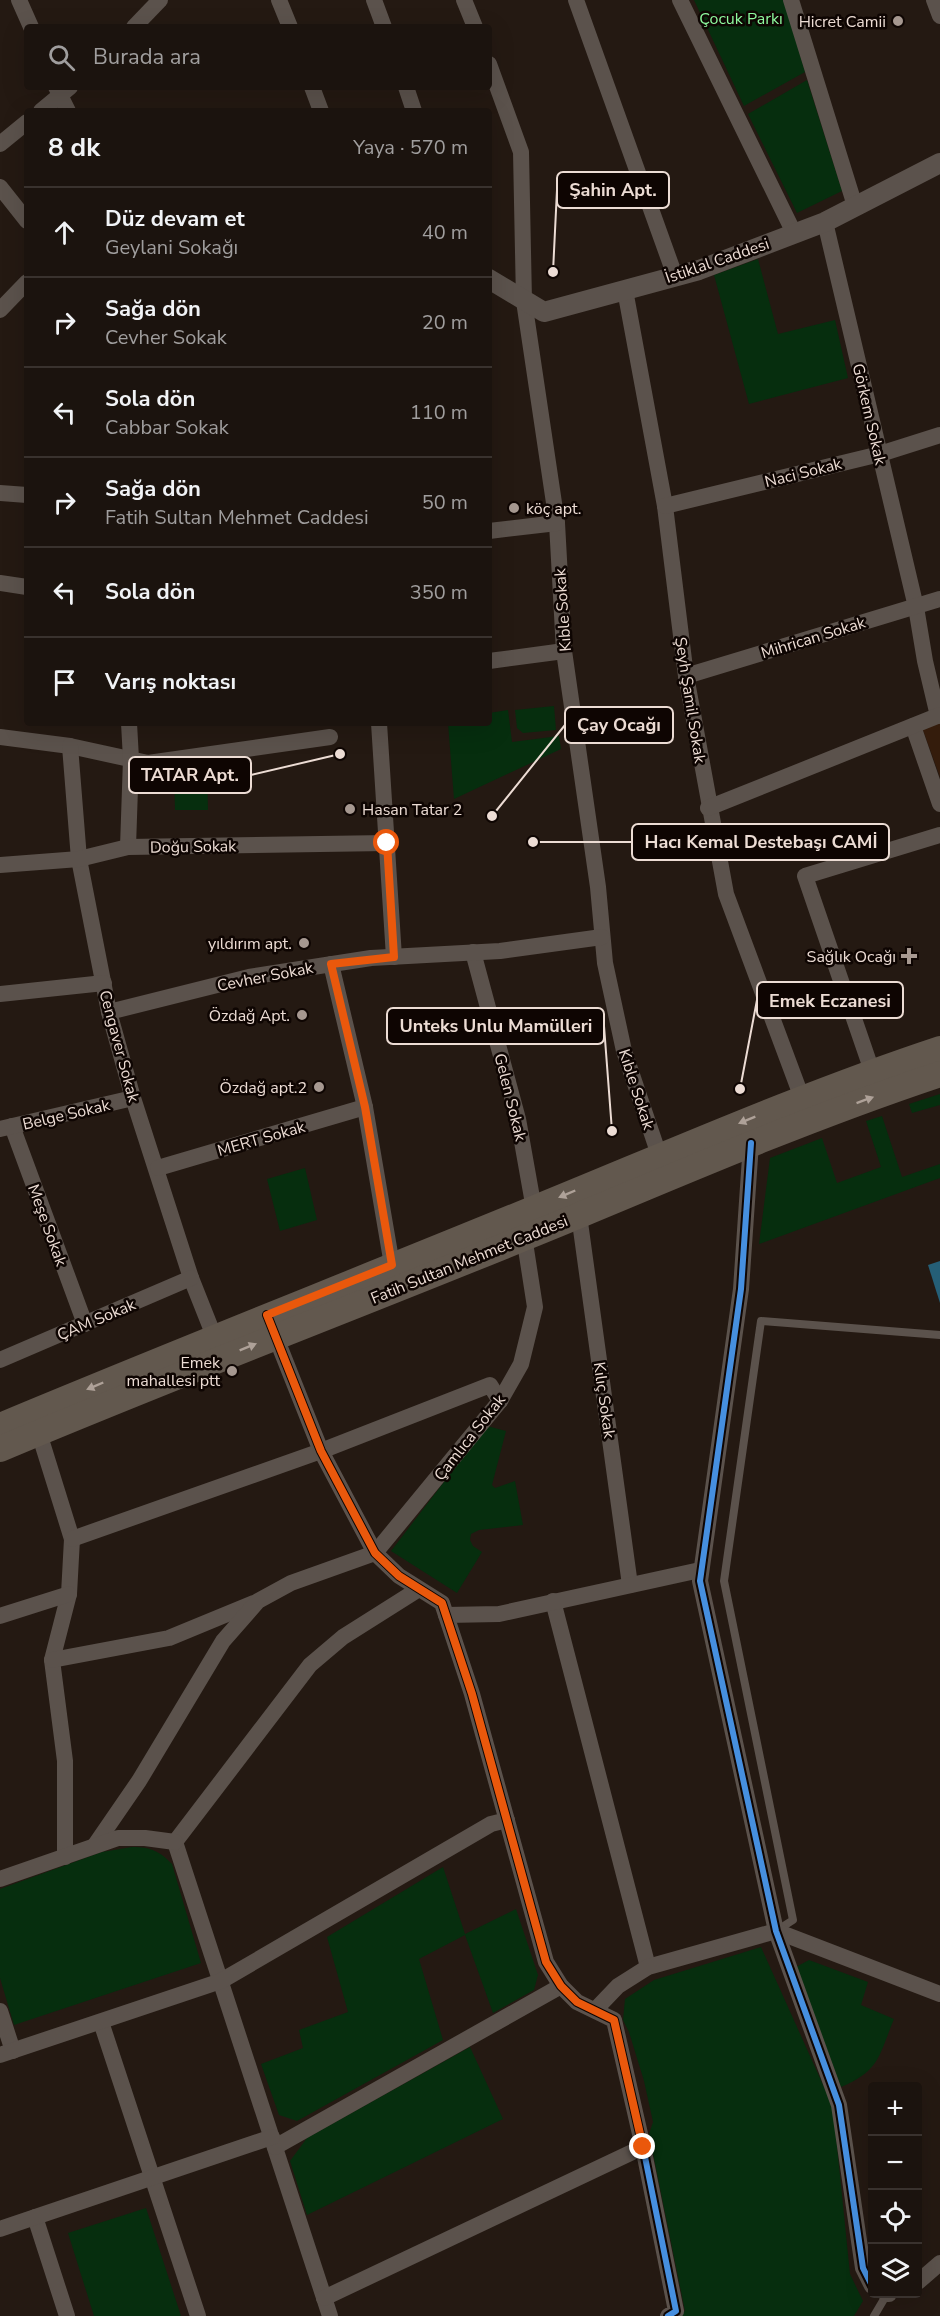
<!DOCTYPE html>
<html lang="tr">
<meta charset="utf-8">
<style>
:root{--surface:#1b130e;--page:#241c17;--text:#f1f3f6;--muted:#a09e9e;--line:#39322e}
body{margin:0;font-family:"Nunito Sans",sans-serif;background:var(--page);color:var(--text)}
.controls{position:absolute;right:18px;bottom:18px;display:grid;overflow:hidden;border-radius:6px;box-shadow:0 6px 24px #0002}
.controls button{width:54px;height:54px;display:grid;place-items:center;padding:0;border:0;border-bottom:2px solid var(--line);background:var(--surface);color:var(--text);font:30px sans-serif}
.stop{position:absolute;width:18px;height:18px;margin:-14px;border:4px solid #ea580c;border-radius:50%;background:#fff}
.stop.end{background:#ea580c;border-color:#fff;box-shadow:0 2px 6px #0008}
.list{margin:0;padding:0;list-style:none}
h2{display:flex;justify-content:space-between;align-items:center;height:78px;margin:0;padding:0 24px;font-size:26px}
h2 small{font-size:20px;font-weight:400;color:var(--muted)}
.list li{display:grid;grid-template-columns:39px 1fr auto;gap:18px;align-items:center;box-sizing:border-box;height:90px;padding:0 24px;border-top:2px solid var(--line)}
.list b{display:block;font-size:22px;white-space:nowrap}
.list p{margin:0;font-size:20px;white-space:nowrap;color:var(--muted)}
.list em{font-size:20px;font-style:normal;color:var(--muted)}
.icon{flex:none;width:33px;height:33px;fill:none;stroke:currentColor;stroke-width:2;stroke-linecap:round;stroke-linejoin:round}
.map{position:relative;flex:none;width:940px;height:2316px;overflow:hidden}
.search{position:absolute;background:var(--surface);box-shadow:0 6px 24px #0002;left:24px;top:24px;width:468px;height:66px;display:flex;align-items:center;gap:15px;box-sizing:border-box;padding:0 21px;border-radius:6px;color:var(--muted);font-size:22px}
.panel{position:absolute;background:var(--surface);box-shadow:0 6px 24px #0002;left:24px;top:108px;width:468px;height:618px;border-radius:6px}
.map>svg:first-child{display:block}
</style>
<div class="map">
<svg width="940" height="2316" viewBox="0 0 940 2316">
<rect width="100%" height="100%" fill="#241912"/>
<path fill="#341c0c" d="M 940,723 L 940,777 L 923,730 Z"/>
<g fill="#062e0e">
<path d="M 694,0 L 784,0 L 805,72 L 744,106 Z"/>
<path d="M 807,80 L 842,191 L 797,213 L 748,114 Z"/>
<path d="M 758,259 L 778,334 L 835,320 L 848,378 L 749,404 L 714,275 Z"/>
<path d="M 554,706 L 556,730 L 523,733 L 517,728 L 515,710 Z"/>
<path d="M 508,710 L 512,742 L 559,736 L 561,749 L 454,799 L 448,723 L 489,723 L 489,713 Z"/>
<path d="M 207,773 L 208,810 L 175,810 L 174,775 Z"/>
<path d="M 940,1094 L 940,1105 L 912,1113 L 909,1104 Z"/>
<path d="M 882,1116 L 902,1177 L 940,1164 L 940,1178 L 759,1244 L 770,1158 L 822,1138 L 837,1183 L 881,1167 L 866,1121 Z"/>
<path d="M 305,1168 L 317,1220 L 280,1231 L 267,1179 Z"/>
<path d="M 487,1426 L 506,1431 L 492,1485 L 495,1488 L 515,1481 L 523,1525 L 479,1530 L 471,1534 L 470,1540 L 473,1546 L 482,1552 L 457,1593 L 391,1551 Z"/>
<path d="M 132,1847 C 151,1847 159,1851 172,1864 L 201,1963 L 14,2025 L 0,1978 L 0,1889 L 102,1852 Z"/>
<path d="M 443,1867 L 465,1934 L 516,1909 L 538,1975 L 534,1990 L 493,2013 L 465,1935 L 419,1959 L 443,2040 L 297,2121 L 279,2115 L 261,2064 L 303,2048 L 299,2030 L 348,2012 L 327,1937 Z"/>
<path d="M 761,1947 L 833,2107 L 850,2274 L 863,2301 L 854,2316 L 677,2316 L 685,2311 L 649,2134 L 653,2122 L 644,2081 L 629,2032 L 623,2020 L 625,1999 L 654,1980 Z"/>
<path d="M 809,1960 L 868,1982 L 861,2005 L 894,2019 C 879,2055 880,2071 841,2087 L 796,1967 Z"/>
<path d="M 470,2047 L 503,2119 L 307,2215 L 290,2161 L 307,2138 Z"/>
<path d="M 146,2208 L 181,2316 L 94,2316 L 68,2233 Z"/>
</g>
<path fill="#255f77" d="M 940,1261 L 940,1303 L 928,1265 Z"/>
<g fill="none" stroke-linecap="round" stroke-linejoin="round">
<g stroke="#5b524c" stroke-width="8">
<path d="M 776,1931 L 793,1920 L 724,1581 L 761,1321 L 940,1335"/>
<path d="M 874,2316 L 887,2294"/>
</g>
<g stroke="#5b524c" stroke-width="16">
<path d="M 19,0 L 31,27"/>
<path d="M 279,0 L 290,27"/>
<path d="M 374,0 L 384,27"/>
<path d="M 464,0 L 475,27"/>
<path d="M 576,0 L 675,276"/>
<path d="M 680,0 L 794,233"/>
<path d="M 791,0 L 855,206"/>
<path d="M 934,0 L 940,16"/>
<path d="M 134,27 L 160,0"/>
<path d="M 489,64 L 521,152 L 524,301 L 557,523 L 564,651 L 598,887 L 605,963 L 624,1051 L 659,1155"/>
<path d="M 56,87 L 68,111"/>
<path d="M 312,87 L 321,111"/>
<path d="M 406,87 L 414,111"/>
<path d="M 41,111 L 70,87"/>
<path d="M 0,144 L 27,122"/>
<path d="M 0,187 L 27,221"/>
<path d="M 825,222 L 916,607 L 925,661 L 938,716"/>
<path d="M 625,290 L 665,506 L 686,676 L 726,894 L 802,1098"/>
<path d="M 0,310 L 27,282"/>
<path d="M 0,493 L 27,495"/>
<path d="M 665,506 L 880,454 L 940,435"/>
<path d="M 489,531 L 557,523"/>
<path d="M 0,583 L 27,587"/>
<path d="M 489,661 L 564,651"/>
<path d="M 686,676 L 940,599"/>
<path d="M 379,723 L 394,957"/>
<path d="M 913,726 L 940,804"/>
<path d="M 0,737 L 70,746 L 148,763 L 330,737"/>
<path d="M 70,746 L 79,859 L 109,1012 L 133,1098 L 191,1278 L 214,1336"/>
<path d="M 708,808 L 940,715"/>
<path d="M 128,847 L 131,759 L 129,723"/>
<path d="M 0,865 L 79,859 L 128,847 L 387,843"/>
<path d="M 473,952 L 518,1119 L 534,1209"/>
<path d="M 331,964 L 365,1107 L 392,1265"/>
<path d="M 0,994 L 104,983"/>
<path d="M 109,1012 L 249,977 L 371,958 L 500,951 L 602,937"/>
<path d="M 872,1071 L 805,876 L 940,835"/>
<path d="M 12,1126 L 85,1324"/>
<path d="M 0,1129 L 133,1098"/>
<path d="M 751,1143 L 741,1289 L 700,1581 L 776,1931 L 839,2105 L 863,2268 L 872,2286"/>
<path d="M 158,1168 L 365,1107"/>
<path d="M 579,1215 L 630,1585"/>
<path d="M 273,1330 L 321,1451 L 375,1553 L 399,1576 L 442,1603 L 472,1694 L 546,1962 L 561,1986 L 577,2002 L 614,2020 L 643,2147 L 676,2311 L 668,2316"/>
<path d="M 0,1360 L 191,1278"/>
<path d="M 39,1433 L 72,1539 L 69,1594 L 52,1660 L 65,1761 L 65,1857"/>
<path d="M 72,1539 L 321,1451 L 490,1385 L 500,1401"/>
<path d="M 553,1601 L 648,1967"/>
<path d="M 446,1615 L 499,1614 L 700,1570"/>
<path d="M 0,1616 L 69,1594"/>
<path d="M 52,1660 L 169,1638 L 254,1603"/>
<path d="M 175,1842 L 330,2316"/>
<path d="M 175,1842 L 310,1665 L 343,1637 L 419,1589"/>
<path d="M 95,1845 L 139,1781 L 223,1641 L 258,1601 L 291,1583 L 375,1553 L 500,1401 L 521,1364 L 535,1307 L 524,1236"/>
<path d="M 0,1879 L 118,1838 L 145,1838 L 175,1842"/>
<path d="M 596,2009 L 618,1986 L 648,1967 L 776,1931 L 940,1994"/>
<path d="M 0,2011 L 13,2051"/>
<path d="M 101,2022 L 198,2316"/>
<path d="M 0,2055 L 221,1981 L 491,1824 L 507,1820"/>
<path d="M 275,2147 L 561,1986"/>
<path d="M 35,2217 L 67,2316"/>
<path d="M 0,2229 L 272,2137"/>
<path d="M 918,2282 L 940,2263"/>
<path d="M 886,2294 L 889,2294"/>
<path d="M 324,2298 L 643,2147"/>
</g>
<path stroke="#5b524c" stroke-width="20" d="M 489,279 L 544,312 L 699,270 L 825,222 L 940,163"/>
<g stroke="#62584e" stroke-width="26">
<path d="M 0,1426 C 177,1352 355,1282 533,1209 C 668,1154 801,1095 940,1049"/>
<path d="M 0,1449 C 192,1368 387,1295 580,1215 C 699,1165 817,1115 940,1074"/>
</g>
<defs>
<g id="cycleway">
<path d="M 751,1143 L 741,1289 L 700,1581 L 776,1931 L 839,2105 L 863,2268 L 872,2286"/>
<path d="M 267,1315 L 321,1451 L 375,1553 L 399,1576 L 442,1603 L 472,1694 L 546,1962 L 561,1986 L 577,2002 L 614,2020 L 643,2147 L 676,2311 L 668,2316"/>
</g>
</defs>
<use href="#cycleway" stroke="#0e0502" stroke-width="10"/>
<use href="#cycleway" stroke="#468fdf" stroke-width="6"/>
</g>
<defs><path id="oneway-solid" d="M-6-.8H1V-3.2L6.5 0L1 3.2V.8H-6Z" transform="scale(1.5)"/></defs>
<g fill="#aea198">
<use href="#oneway-solid" transform="translate(865 1100) rotate(-20)"/>
<use href="#oneway-solid" transform="translate(747 1120) rotate(158)"/>
<use href="#oneway-solid" transform="translate(567 1194) rotate(157)"/>
<use href="#oneway-solid" transform="translate(248 1347) rotate(-22)"/>
<use href="#oneway-solid" transform="translate(95 1386) rotate(157)"/>
</g>
<g fill="none" stroke-linecap="round" stroke-linejoin="round">
<path stroke="#ea580c" stroke-width="8" d="M 387,843 L 394,957 L 331,964 L 365,1107 L 392,1265 L 267,1315 L 321,1451 L 375,1553 L 399,1576 L 442,1603 L 472,1694 L 546,1962 L 561,1986 L 577,2002 L 614,2020 L 643,2147"/>
</g>
<g fill="#a69890" stroke="#0e0502" stroke-width="2">
<circle cx="898" cy="21" r="6"/>
<circle cx="514" cy="508" r="6"/>
<circle cx="350" cy="809" r="6"/>
<circle cx="304" cy="943" r="6"/>
<path d="M906 947h6v6h6v6h-6v6h-6v-6h-6v-6h6z"/>
<circle cx="302" cy="1015" r="6"/>
<circle cx="319" cy="1087" r="6"/>
<circle cx="232" cy="1371" r="6"/>
</g>
<g text-anchor="middle" stroke-width="5" stroke-linejoin="round" paint-order="stroke">
<g font-size="16" fill="#8ef99e" stroke="#0e0502">
<text x="741" y="24">Çocuk Parkı</text>
</g>
<g font-size="16" fill="#ecdcd4" stroke="#0e0502" text-anchor="end">
<text x="886" y="27">Hicret Camii</text>
<text x="526" y="514" text-anchor="start">köç apt.</text>
<text x="362" y="815" text-anchor="start">Hasan Tatar 2</text>
<text x="292" y="949">yıldırım apt.</text>
<text x="896" y="962">Sağlık Ocağı</text>
<text x="290" y="1021">Özdağ Apt.</text>
<text x="307" y="1093">Özdağ apt.2</text>
<text x="220" y="1368">Emek<tspan x="220" dy="18">mahallesi ptt</tspan></text>
</g>
<g font-size="16" fill="#ecdcd4" stroke="#0e0502">
<text transform="translate(717 260) rotate(-19)" y="6">İstiklal Caddesi</text>
<text transform="translate(870 414) rotate(77)" y="6">Görkem Sokak</text>
<text transform="translate(803 472) rotate(-14)" y="6">Naci Sokak</text>
<text transform="translate(562 610) rotate(-94)" y="6">Kıble Sokak</text>
<text transform="translate(813 637) rotate(-17)" y="6">Mihrican Sokak</text>
<text transform="translate(691 700) rotate(81)" y="6">Şeyh Şamil Sokak</text>
<text transform="translate(193 846) rotate(-1)" y="6">Doğu Sokak</text>
<text transform="translate(265 976) rotate(-11)" y="6">Cevher Sokak</text>
<text transform="translate(120 1046) rotate(75)" y="6">Cengaver Sokak</text>
<text transform="translate(637 1089) rotate(72)" y="6">Kıble Sokak</text>
<text transform="translate(511 1097) rotate(76)" y="6">Gelen Sokak</text>
<text transform="translate(66 1114) rotate(-13)" y="6">Belge Sokak</text>
<text transform="translate(261 1138) rotate(-16)" y="6">MERT Sokak</text>
<text transform="translate(48 1225) rotate(70)" y="6">Meşe Sokak</text>
<text transform="translate(469 1259) rotate(-22)" y="6">Fatih Sultan Mehmet Caddesi</text>
<text transform="translate(96 1319) rotate(-23)" y="6">ÇAM Sokak</text>
<text transform="translate(605 1400) rotate(82)" y="6">Kılıç Sokak</text>
<text transform="translate(469 1437) rotate(-52)" y="6">Çamlıca Sokak</text>
</g>
</g>
<path fill="none" stroke="#ecdcd4" stroke-width="2" d="M553 272L557 190M492 816L565 725M340 754L251 775M533 842L632 842M740 1089L757 1000M612 1131L604 1026"/>
<g fill="#ecdcd4" stroke="#0e0502" stroke-width="2">
<circle cx="553" cy="272" r="6"/>
<circle cx="492" cy="816" r="6"/>
<circle cx="340" cy="754" r="6"/>
<circle cx="533" cy="842" r="6"/>
<circle cx="740" cy="1089" r="6"/>
<circle cx="612" cy="1131" r="6"/>
</g>
<g fill="#0e0502" stroke="#ecdcd4" stroke-width="2">
<rect x="557" y="172" width="112" height="36" rx="6"/>
<rect x="565" y="707" width="108" height="36" rx="6"/>
<rect x="129" y="757" width="122" height="36" rx="6"/>
<rect x="632" y="824" width="257" height="36" rx="6"/>
<rect x="757" y="982" width="146" height="36" rx="6"/>
<rect x="387" y="1008" width="217" height="36" rx="6"/>
</g>
<g font-size="18" text-anchor="middle" font-weight="bold" fill="#ecdcd4">
<text x="613" y="196">Şahin Apt.</text>
<text x="619" y="731">Çay Ocağı</text>
<text x="190" y="781">TATAR Apt.</text>
<text x="761" y="848">Hacı Kemal Destebaşı CAMİ</text>
<text x="830" y="1007">Emek Eczanesi</text>
<text x="496" y="1032">Unteks Unlu Mamülleri</text>
</g>
</svg>
<div class="controls">
<button>+</button>
<button>−</button>
<button><svg class="icon" aria-label="locate" viewBox="0 0 24 24"><circle cx="12" cy="12" r="6"/><path d="M12 2v4M12 18v4M2 12h4M18 12h4"/></svg></button>
<button><svg class="icon" aria-label="layers" viewBox="0 0 24 24"><path d="M12 4l9 5-9 5-9-5zM3 14l9 5 9-5"/></svg></button>
</div>
<div class="stop" style="left:387px;top:843px"></div>
<div class="stop end" style="left:643px;top:2147px"></div>
<div class="search"><svg class="icon" aria-label="search" viewBox="0 0 24 24"><circle cx="10" cy="10" r="6"/><path d="M15 15l6 6"/></svg>Burada ara</div>
<section class="panel">
<h2>8 dk<small>Yaya · 570 m</small></h2>
<ul class="list">
<li><svg class="icon" aria-label="ahead" viewBox="0 0 24 24"><path d="M12 20V5M6 11l6-6 6 6"/></svg><div><b>Düz devam et</b><p>Geylani Sokağı</p></div><em>40 m</em></li>
<li><svg class="icon" aria-label="right" viewBox="0 0 24 24"><path d="M7 20v-9h11M14 6l5 5-5 5"/></svg><div><b>Sağa dön</b><p>Cevher Sokak</p></div><em>20 m</em></li>
<li><svg class="icon" aria-label="left" viewBox="0 0 24 24"><path d="M17 20v-9H6M10 6l-5 5 5 5"/></svg><div><b>Sola dön</b><p>Cabbar Sokak</p></div><em>110 m</em></li>
<li><svg class="icon" aria-label="right" viewBox="0 0 24 24"><path d="M7 20v-9h11M14 6l5 5-5 5"/></svg><div><b>Sağa dön</b><p>Fatih Sultan Mehmet Caddesi</p></div><em>50 m</em></li>
<li><svg class="icon" aria-label="left" viewBox="0 0 24 24"><path d="M17 20v-9H6M10 6l-5 5 5 5"/></svg><div><b>Sola dön</b></div><em>350 m</em></li>
<li><svg class="icon" aria-label="arrive" viewBox="0 0 24 24"><path d="M6 21V4h12l-3 4 3 4H6"/></svg><div><b>Varış noktası</b></div></li>
</ul>
</section>
</div>
